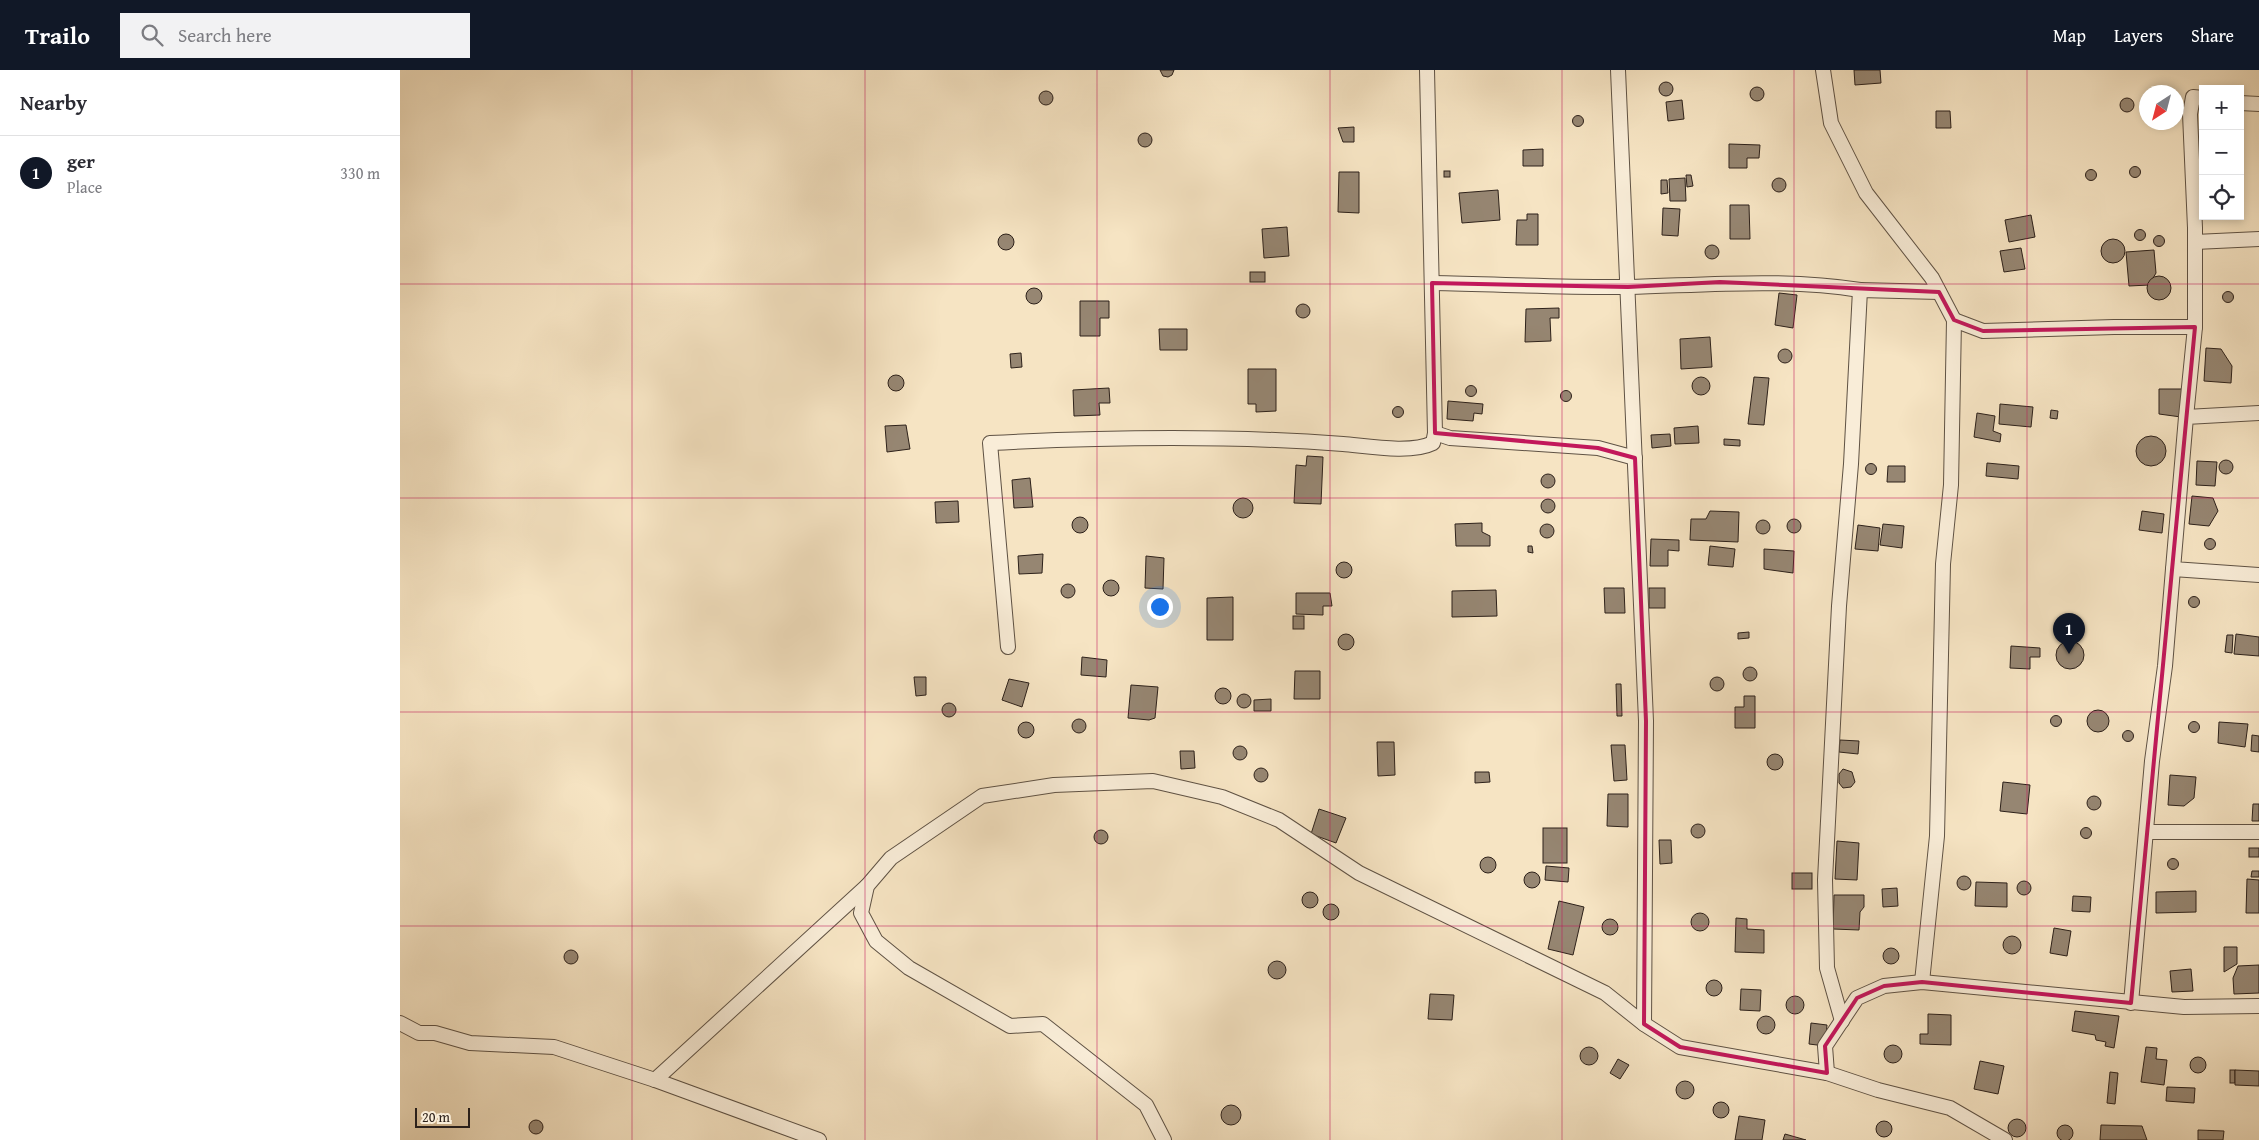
<!DOCTYPE html>
<meta charset="utf-8">
<style>
:root{--surface:#fff;--page:#f2f2f3;--text:#2b2b33;--muted:#7c7c81;--line:#e1e1e2;--accent:#111827}
body{margin:0;font-family:"Gentium Book Plus",serif;background:var(--page);color:var(--text)}
.controls{position:absolute;right:15px;top:15px;display:grid;overflow:hidden;border-radius:0px;box-shadow:0 2px 8px #0003}
.controls button{width:45px;height:45px;display:grid;place-items:center;padding:0;border:0;border-bottom:1px solid var(--line);background:var(--surface);color:var(--text);font:25px sans-serif}
.compass{position:absolute;left:1739px;top:15px;width:45px;height:45px;border-radius:50%;background:var(--surface);box-shadow:0 2px 8px #0003;rotate:216deg}
.scale{position:absolute;left:15px;bottom:12px;width:55px;box-sizing:border-box;padding-left:5px;border:2px solid #2d211a;border-top:0;font-size:14px;line-height:18px;white-space:nowrap;color:#2d211a;-webkit-text-stroke:4px #f9edd8;paint-order:stroke}
.you{position:absolute;left:759px;top:536px;width:18px;height:18px;margin:-12px;border:4px solid #fff;border-radius:50%;background:#1a73e8;box-shadow:0 0 0 8px #1a73e833}
.badge{display:grid;place-items:center;width:32px;height:32px;border-radius:50%;background:var(--accent);color:#fff;font-size:16px;font-weight:700}
.pin{position:absolute;translate:-50% -41px;filter:drop-shadow(0 1px 2px #0008)}
.pin::after{content:'';position:absolute;top:26px;width:18px;height:15px;background:inherit;clip-path:polygon(0 0,100% 0,50% 100%)}
.list{margin:0;padding:0;list-style:none}
h2{display:flex;justify-content:space-between;align-items:center;height:65px;margin:0;padding:0 20px;font-size:21px}
h2 small{font-size:16px;font-weight:400;color:var(--muted)}
.list li{display:grid;grid-template-columns:32px 1fr auto;gap:15px;align-items:center;box-sizing:border-box;height:75px;padding:0 20px;border-top:1px solid var(--line)}
.list b{display:block;font-size:19px;white-space:nowrap}
.list p{margin:0;font-size:16px;white-space:nowrap;color:var(--muted)}
.list em{font-size:16px;font-style:normal;color:var(--muted)}
.icon{flex:none;width:28px;height:28px;fill:none;stroke:currentColor;stroke-width:2;stroke-linecap:round;stroke-linejoin:round}
.map{position:relative;flex:none;width:1859px;height:1070px;overflow:hidden}
header{display:flex;align-items:center;gap:30px;box-sizing:border-box;height:70px;padding:0 25px;background:var(--accent);color:#fff}
header strong{font-size:24px}
nav{display:flex;gap:28px;margin-inline-start:auto;font-size:18px}
.search{width:350px;height:45px;background:var(--page);display:flex;align-items:center;gap:12px;box-sizing:border-box;padding:0 18px;border-radius:0px;color:var(--muted);font-size:19px}
main{display:flex}
aside{flex:1;background:var(--surface)}
.map>svg:first-child{display:block}
</style>
<header>
<strong>Trailo</strong>
<div class="search"><svg class="icon" aria-label="search" viewBox="0 0 24 24"><circle cx="10" cy="10" r="6"/><path d="M15 15l6 6"/></svg>Search here</div>
<nav><a>Map</a><a>Layers</a><a>Share</a></nav>
</header>
<main>
<aside>
<h2>Nearby<small></small></h2>
<ul class="list">
<li><span class="badge">1</span><div><b>ger</b><p>Place</p></div><em>330 m</em></li>
</ul>
</aside>
<div class="map">
<svg width="1859" height="1070" viewBox="0 0 1859 1070">
<rect width="100%" height="100%" fill="#f6e4c3"/>
<filter id="stains"><feTurbulence type="fractalNoise" baseFrequency=".004" numOctaves="4"/><feColorMatrix values="0 0 0 0 .2 0 0 0 0 .09 0 0 0 0 .02 0 0 0 .5 -.17"/></filter>
<radialGradient id="worn" r=".72"><stop offset=".6" stop-color="#630" stop-opacity="0"/><stop offset="1" stop-color="#630" stop-opacity=".3"/></radialGradient>
<g fill="#968672" stroke="#2d211a">
<path d="M 760,0 L 774,0 L 772,5 L 768,7 L 763,6 Z"/>
<path d="M 1454,0 L 1480,0 L 1481,13 L 1455,15 Z"/>
<circle cx="1266" cy="19" r="7"/>
<circle cx="1357" cy="24" r="7"/>
<circle cx="646" cy="28" r="7"/>
<circle cx="1727" cy="35" r="7"/>
<path d="M 1282,30 L 1284,49 L 1268,51 L 1266,32 Z"/>
<path d="M 1536,41 L 1550,41 L 1551,58 L 1536,58 Z"/>
<circle cx="1178" cy="51" r="5.5"/>
<path d="M 954,57 L 954,72 L 943,72 L 938,58 Z"/>
<circle cx="745" cy="70" r="7"/>
<path d="M 1329,74 L 1360,75 L 1359,88 L 1347,88 L 1347,98 L 1329,98 Z"/>
<path d="M 1143,79 L 1143,96 L 1123,96 L 1123,80 Z"/>
<circle cx="1735" cy="102" r="5.5"/>
<circle cx="1691" cy="105" r="5.5"/>
<rect x="1044" y="101" width="6" height="6"/>
<path d="M 939,102 L 959,102 L 959,143 L 938,142 Z"/>
<path d="M 1286,105 L 1291,105 L 1293,116 L 1287,117 Z"/>
<path d="M 1285,108 L 1286,131 L 1270,131 L 1269,109 Z"/>
<circle cx="1379" cy="115" r="7"/>
<path d="M 1261,110 L 1267,110 L 1268,123 L 1261,124 Z"/>
<path d="M 1098,120 L 1100,150 L 1062,153 L 1059,123 Z"/>
<path d="M 1330,135 L 1349,135 L 1350,169 L 1330,169 Z"/>
<path d="M 1263,138 L 1280,139 L 1278,166 L 1262,165 Z"/>
<path d="M 1127,144 L 1138,144 L 1138,175 L 1116,175 L 1117,150 L 1127,150 Z"/>
<path d="M 1631,145 L 1635,167 L 1609,172 L 1605,150 Z"/>
<path d="M 887,157 L 889,186 L 864,188 L 862,159 Z"/>
<circle cx="1740" cy="165" r="5.5"/>
<circle cx="606" cy="172" r="8"/>
<circle cx="1759" cy="171" r="5.5"/>
<circle cx="1713" cy="181" r="12"/>
<circle cx="1312" cy="182" r="7"/>
<path d="M 1621,178 L 1625,199 L 1604,202 L 1600,181 Z"/>
<path d="M 1754,180 L 1756,203 L 1749,215 L 1729,216 L 1726,182 Z"/>
<rect x="850" y="202" width="15" height="10"/>
<circle cx="1759" cy="218" r="12"/>
<circle cx="634" cy="226" r="8"/>
<circle cx="1828" cy="227" r="5.5"/>
<path d="M 1379,223 L 1397,225 L 1393,258 L 1375,255 Z"/>
<path d="M 680,231 L 709,231 L 709,248 L 700,248 L 700,266 L 680,266 Z"/>
<circle cx="903" cy="241" r="7"/>
<path d="M 1159,238 L 1159,248 L 1150,248 L 1151,271 L 1125,272 L 1126,239 Z"/>
<path d="M 759,259 L 787,259 L 787,280 L 760,280 Z"/>
<path d="M 1310,267 L 1312,297 L 1281,299 L 1280,269 Z"/>
<path d="M 1806,278 L 1821,279 L 1832,296 L 1831,313 L 1804,311 Z"/>
<circle cx="1385" cy="286" r="7"/>
<path d="M 621,283 L 622,297 L 611,298 L 610,284 Z"/>
<path d="M 848,299 L 876,299 L 876,341 L 856,342 L 856,334 L 848,334 Z"/>
<circle cx="496" cy="313" r="8"/>
<path d="M 1354,307 L 1369,308 L 1364,355 L 1348,354 Z"/>
<circle cx="1301" cy="316" r="9"/>
<circle cx="1071" cy="321" r="5.5"/>
<path d="M 709,318 L 710,333 L 699,333 L 700,345 L 674,346 L 673,320 Z"/>
<path d="M 1759,319 L 1785,319 L 1781,347 L 1759,344 Z"/>
<circle cx="1166" cy="326" r="5.5"/>
<path d="M 1048,331 L 1083,334 L 1082,344 L 1074,343 L 1073,351 L 1047,349 Z"/>
<path d="M 1600,334 L 1633,337 L 1631,357 L 1599,354 Z"/>
<circle cx="998" cy="342" r="5.5"/>
<path d="M 1651,340 L 1658,341 L 1657,349 L 1650,348 Z"/>
<path d="M 1577,343 L 1595,346 L 1593,361 L 1601,364 L 1600,372 L 1574,367 Z"/>
<path d="M 506,355 L 510,379 L 487,382 L 485,356 Z"/>
<path d="M 1298,356 L 1299,373 L 1275,374 L 1274,358 Z"/>
<path d="M 1270,364 L 1271,376 L 1252,378 L 1251,365 Z"/>
<circle cx="1751" cy="381" r="15"/>
<path d="M 1324,369 L 1340,370 L 1340,376 L 1324,375 Z"/>
<path d="M 907,386 L 923,387 L 921,434 L 894,433 L 896,395 L 906,396 Z"/>
<circle cx="1826" cy="397" r="7"/>
<path d="M 1797,391 L 1817,392 L 1815,416 L 1796,415 Z"/>
<path d="M 1587,393 L 1619,396 L 1618,409 L 1586,406 Z"/>
<circle cx="1471" cy="399" r="5.5"/>
<path d="M 1488,396 L 1505,396 L 1505,412 L 1487,412 Z"/>
<circle cx="1148" cy="411" r="7"/>
<path d="M 630,408 L 633,437 L 614,438 L 612,410 Z"/>
<path d="M 1792,426 L 1813,428 L 1818,441 L 1809,456 L 1789,454 Z"/>
<circle cx="843" cy="438" r="10"/>
<circle cx="1148" cy="436" r="7"/>
<path d="M 558,431 L 559,452 L 536,453 L 535,432 Z"/>
<path d="M 1310,441 L 1339,442 L 1338,472 L 1290,470 L 1291,449 L 1306,449 Z"/>
<path d="M 1742,441 L 1764,444 L 1762,463 L 1739,460 Z"/>
<circle cx="680" cy="455" r="8"/>
<circle cx="1394" cy="456" r="7"/>
<circle cx="1363" cy="457" r="7"/>
<path d="M 1082,453 L 1082,462 L 1090,466 L 1090,476 L 1056,476 L 1055,454 Z"/>
<circle cx="1147" cy="461" r="7"/>
<path d="M 1483,454 L 1504,456 L 1502,478 L 1480,475 Z"/>
<path d="M 1458,455 L 1480,458 L 1478,481 L 1455,479 Z"/>
<circle cx="1810" cy="474" r="5.5"/>
<path d="M 1251,469 L 1279,470 L 1279,481 L 1268,480 L 1268,496 L 1250,496 Z"/>
<path d="M 1128,476 L 1132,476 L 1133,483 L 1128,482 Z"/>
<path d="M 1310,476 L 1335,479 L 1333,497 L 1308,495 Z"/>
<path d="M 1364,479 L 1394,481 L 1393,503 L 1364,499 Z"/>
<path d="M 643,484 L 642,503 L 619,504 L 618,486 Z"/>
<path d="M 746,486 L 764,488 L 763,519 L 745,518 Z"/>
<circle cx="944" cy="500" r="8"/>
<circle cx="711" cy="518" r="8"/>
<circle cx="668" cy="521" r="7"/>
<path d="M 1204,518 L 1224,518 L 1225,543 L 1205,543 Z"/>
<rect x="1249" y="518" width="16" height="20"/>
<path d="M 1096,520 L 1097,546 L 1052,547 L 1052,521 Z"/>
<path d="M 896,523 L 930,523 L 932,536 L 923,536 L 923,545 L 896,544 Z"/>
<circle cx="1794" cy="532" r="5.5"/>
<path d="M 833,527 L 833,570 L 807,570 L 807,528 Z"/>
<rect x="893" y="546" width="11" height="13"/>
<path d="M 1349,562 L 1349,568 L 1338,569 L 1338,563 Z"/>
<circle cx="946" cy="572" r="8"/>
<path d="M 1836,564 L 1859,567 L 1859,586 L 1834,584 Z"/>
<path d="M 1827,565 L 1833,565 L 1832,583 L 1825,582 Z"/>
<circle cx="1670" cy="585" r="14"/>
<path d="M 1611,576 L 1640,578 L 1640,587 L 1630,587 L 1630,599 L 1610,598 Z"/>
<path d="M 682,587 L 707,590 L 706,607 L 681,605 Z"/>
<circle cx="1350" cy="604" r="7"/>
<path d="M 895,601 L 920,601 L 920,629 L 894,629 Z"/>
<path d="M 514,607 L 526,607 L 526,625 L 516,626 Z"/>
<circle cx="1317" cy="614" r="7"/>
<path d="M 609,609 L 629,613 L 622,637 L 602,630 Z"/>
<path d="M 1216,614 L 1221,614 L 1222,646 L 1217,646 Z"/>
<path d="M 731,615 L 758,617 L 755,648 L 749,650 L 728,648 Z"/>
<circle cx="823" cy="626" r="8"/>
<circle cx="844" cy="631" r="7"/>
<path d="M 1344,626 L 1355,626 L 1355,658 L 1335,658 L 1335,637 L 1344,637 Z"/>
<path d="M 871,629 L 871,641 L 854,641 L 854,630 Z"/>
<circle cx="549" cy="640" r="7"/>
<circle cx="1698" cy="651" r="11"/>
<circle cx="1656" cy="651" r="5.5"/>
<circle cx="679" cy="656" r="7"/>
<circle cx="1794" cy="657" r="5.5"/>
<circle cx="626" cy="660" r="8"/>
<path d="M 1819,652 L 1848,654 L 1845,677 L 1818,673 Z"/>
<circle cx="1728" cy="666" r="5.5"/>
<path d="M 1852,665 L 1859,666 L 1859,682 L 1851,681 Z"/>
<path d="M 1440,670 L 1459,671 L 1458,684 L 1439,682 Z"/>
<path d="M 977,672 L 994,672 L 995,705 L 978,706 Z"/>
<path d="M 1211,675 L 1225,675 L 1227,710 L 1214,711 Z"/>
<circle cx="840" cy="683" r="7"/>
<path d="M 780,681 L 794,681 L 795,698 L 781,699 Z"/>
<circle cx="1375" cy="692" r="8"/>
<circle cx="861" cy="705" r="7"/>
<path d="M 1443,699 L 1452,702 L 1455,712 L 1451,717 L 1443,718 L 1439,713 L 1439,704 Z"/>
<path d="M 1075,702 L 1089,702 L 1090,712 L 1075,713 Z"/>
<path d="M 1770,705 L 1796,707 L 1794,728 L 1784,736 L 1768,735 Z"/>
<path d="M 1603,712 L 1630,715 L 1627,744 L 1600,741 Z"/>
<path d="M 1208,724 L 1228,724 L 1228,757 L 1207,756 Z"/>
<circle cx="1694" cy="733" r="7"/>
<path d="M 1853,734 L 1859,734 L 1859,751 L 1852,751 Z"/>
<path d="M 919,739 L 946,748 L 936,773 L 911,764 Z"/>
<circle cx="1298" cy="761" r="7"/>
<circle cx="1686" cy="763" r="5.5"/>
<rect x="1143" y="758" width="24" height="35"/>
<circle cx="701" cy="767" r="7"/>
<path d="M 1259,770 L 1271,770 L 1272,793 L 1260,794 Z"/>
<path d="M 1437,771 L 1459,773 L 1457,810 L 1435,809 Z"/>
<rect x="1849" y="778" width="10" height="9"/>
<circle cx="1088" cy="795" r="8"/>
<circle cx="1773" cy="794" r="5.5"/>
<path d="M 1146,796 L 1169,798 L 1168,812 L 1145,810 Z"/>
<path d="M 1852,801 L 1859,801 L 1859,807 L 1851,807 Z"/>
<circle cx="1132" cy="810" r="8"/>
<rect x="1392" y="803" width="20" height="16"/>
<circle cx="1564" cy="813" r="7"/>
<path d="M 1847,809 L 1859,810 L 1859,843 L 1846,843 Z"/>
<circle cx="1624" cy="818" r="7"/>
<path d="M 1576,812 L 1607,813 L 1607,837 L 1575,836 Z"/>
<path d="M 1497,818 L 1498,836 L 1483,837 L 1482,819 Z"/>
<path d="M 1796,821 L 1796,842 L 1756,843 L 1756,822 Z"/>
<circle cx="910" cy="830" r="8"/>
<path d="M 1434,825 L 1464,825 L 1464,837 L 1460,842 L 1459,860 L 1433,859 Z"/>
<path d="M 1673,826 L 1691,827 L 1690,842 L 1672,841 Z"/>
<path d="M 1159,831 L 1184,837 L 1173,885 L 1148,879 Z"/>
<circle cx="931" cy="842" r="8"/>
<circle cx="1300" cy="852" r="9"/>
<path d="M 1336,848 L 1347,849 L 1347,859 L 1364,860 L 1364,883 L 1335,882 Z"/>
<circle cx="1210" cy="857" r="8"/>
<path d="M 1654,858 L 1671,861 L 1667,886 L 1650,883 Z"/>
<circle cx="1612" cy="875" r="9"/>
<path d="M 1824,877 L 1837,877 L 1837,894 L 1824,902 Z"/>
<circle cx="1491" cy="886" r="8"/>
<circle cx="171" cy="887" r="7"/>
<circle cx="877" cy="900" r="9"/>
<path d="M 1859,895 L 1859,923 L 1834,924 L 1833,908 L 1838,896 Z"/>
<path d="M 1791,899 L 1793,921 L 1772,922 L 1770,901 Z"/>
<circle cx="1314" cy="918" r="8"/>
<path d="M 1341,919 L 1361,920 L 1360,941 L 1340,940 Z"/>
<path d="M 1030,924 L 1054,925 L 1052,950 L 1028,949 Z"/>
<circle cx="1395" cy="935" r="9"/>
<path d="M 1675,941 L 1719,946 L 1714,978 L 1705,976 L 1706,972 L 1696,970 L 1695,965 L 1672,961 Z"/>
<path d="M 1528,944 L 1551,945 L 1551,975 L 1520,974 L 1520,964 L 1528,964 Z"/>
<circle cx="1366" cy="955" r="9"/>
<path d="M 1411,953 L 1427,955 L 1425,976 L 1409,974 Z"/>
<circle cx="1493" cy="984" r="9"/>
<path d="M 1746,977 L 1757,978 L 1756,989 L 1767,990 L 1764,1015 L 1741,1012 Z"/>
<circle cx="1189" cy="986" r="9"/>
<circle cx="1798" cy="995" r="8"/>
<path d="M 1218,989 L 1229,995 L 1220,1009 L 1210,1003 Z"/>
<path d="M 1580,991 L 1604,996 L 1598,1024 L 1574,1019 Z"/>
<rect x="1830" y="1000" width="5" height="13"/>
<path d="M 1835,1000 L 1859,1001 L 1859,1016 L 1835,1015 Z"/>
<path d="M 1710,1002 L 1718,1003 L 1715,1034 L 1707,1033 Z"/>
<circle cx="1285" cy="1020" r="9"/>
<path d="M 1767,1017 L 1795,1018 L 1794,1033 L 1766,1031 Z"/>
<circle cx="1321" cy="1040" r="8"/>
<circle cx="831" cy="1045" r="10"/>
<path d="M 1339,1046 L 1365,1050 L 1362,1070 L 1335,1070 Z"/>
<circle cx="1617" cy="1058" r="9"/>
<circle cx="136" cy="1057" r="7"/>
<circle cx="1484" cy="1059" r="8"/>
<circle cx="1665" cy="1063" r="8"/>
<path d="M 1701,1055 L 1742,1056 L 1747,1070 L 1700,1070 Z"/>
<path d="M 1798,1060 L 1824,1061 L 1823,1070 L 1798,1070 Z"/>
<path d="M 1385,1064 L 1406,1070 L 1383,1070 Z"/>
</g>
<g fill="none" stroke-linecap="round" stroke-linejoin="round">
<defs>
<g id="street">
<path d="M 1218,0 L 1246,651 L 1244,954"/>
<path d="M 1423,0 L 1431,53 L 1466,123 L 1532,208 L 1554,250 L 1551,415 L 1543,494 L 1537,766 L 1522,912"/>
<path d="M 1840,33 L 1859,34"/>
<path d="M 1795,172 L 1859,169"/>
<path d="M 1032,213 C 1097,214 1164,218 1229,217 C 1306,215 1384,208 1460,220"/>
<path d="M 1554,250 L 1583,261 L 1714,257 L 1795,257"/>
<path d="M 1859,343 L 1786,347 L 1773,499 L 1859,505"/>
<path d="M 1786,347 L 1795,257 L 1795,158 L 1790,44 L 1793,27 L 1803,28"/>
<path d="M 1035,363 L 1050,368 L 1198,378 L 1235,388"/>
<path d="M 608,577 L 590,373 C 708,367 825,365 943,374 C 967,376 1011,384 1033,373 L 1035,363 L 1027,0"/>
<path d="M 1746,762 L 1859,762"/>
<path d="M 1731,933 L 1752,691 L 1765,596 L 1773,499"/>
<path d="M 1442,951 L 1427,898 L 1425,810 L 1439,536 L 1451,394 L 1460,220 L 1539,222"/>
<path d="M 0,953 L 19,963 L 35,963 L 70,973 L 154,977 L 255,1010 L 419,1070"/>
<path d="M 1427,1003 L 1425,976 L 1457,928 L 1484,916 L 1522,912 L 1784,937 L 1859,936"/>
<path d="M 255,1010 L 467,816"/>
<path d="M 764,1070 L 746,1035 L 643,954 L 610,956 L 509,898 L 476,871 L 461,843 L 467,816 L 491,788 L 582,726 L 654,715 L 753,711 L 822,727 L 879,750 L 959,803 L 1205,923 L 1244,954 L 1280,977 L 1427,1003 L 1478,1020 L 1550,1038 L 1605,1070"/>
</g>
</defs>
<use href="#street" stroke="#5f5244" stroke-width="16"/>
<use href="#street" stroke="#f9edd8" stroke-width="14"/>
</g>
<path fill="none" stroke="#c2185b" stroke-width="4" stroke-linejoin="round" d="M 1320,212 L 1539,222 L 1554,250 L 1583,261 L 1795,257 L 1731,933 L 1522,912 L 1484,916 L 1457,928 L 1425,976 L 1427,1003 L 1280,977 L 1244,954 L 1246,651 L 1235,388 L 1198,378 L 1035,363 L 1032,213 L 1228,217 Z"/>
<path fill="none" stroke="#c2185b" stroke-width="1" stroke-opacity="0.55" d="M 232,0 L 232,1070M 465,0 L 465,1070M 697,0 L 697,1070M 930,0 L 930,1070M 1162,0 L 1162,1070M 1394,0 L 1394,1070M 1627,0 L 1627,1070M 0,214 L 1859,214M 0,428 L 1859,428M 0,642 L 1859,642M 0,856 L 1859,856"/>
<rect width="100%" height="100%" filter="url(#stains)"/>
<rect width="100%" height="100%" fill="url(#worn)"/>
</svg>
<div class="controls">
<button>+</button>
<button>−</button>
<button><svg class="icon" aria-label="locate" viewBox="0 0 24 24"><circle cx="12" cy="12" r="6"/><path d="M12 2v4M12 18v4M2 12h4M18 12h4"/></svg></button>
</div>
<svg class="compass" viewBox="-18 -18 36 36"><path d="M0-13l5 13h-10z" fill="#e53935"/><path d="M0 13l5-13h-10z" fill="#7c7c81"/></svg>
<div class="scale">20 m</div>
<div class="you"></div>
<div class="pin badge" style="left:1669px;top:584px">1</div>
</div>
</main>
